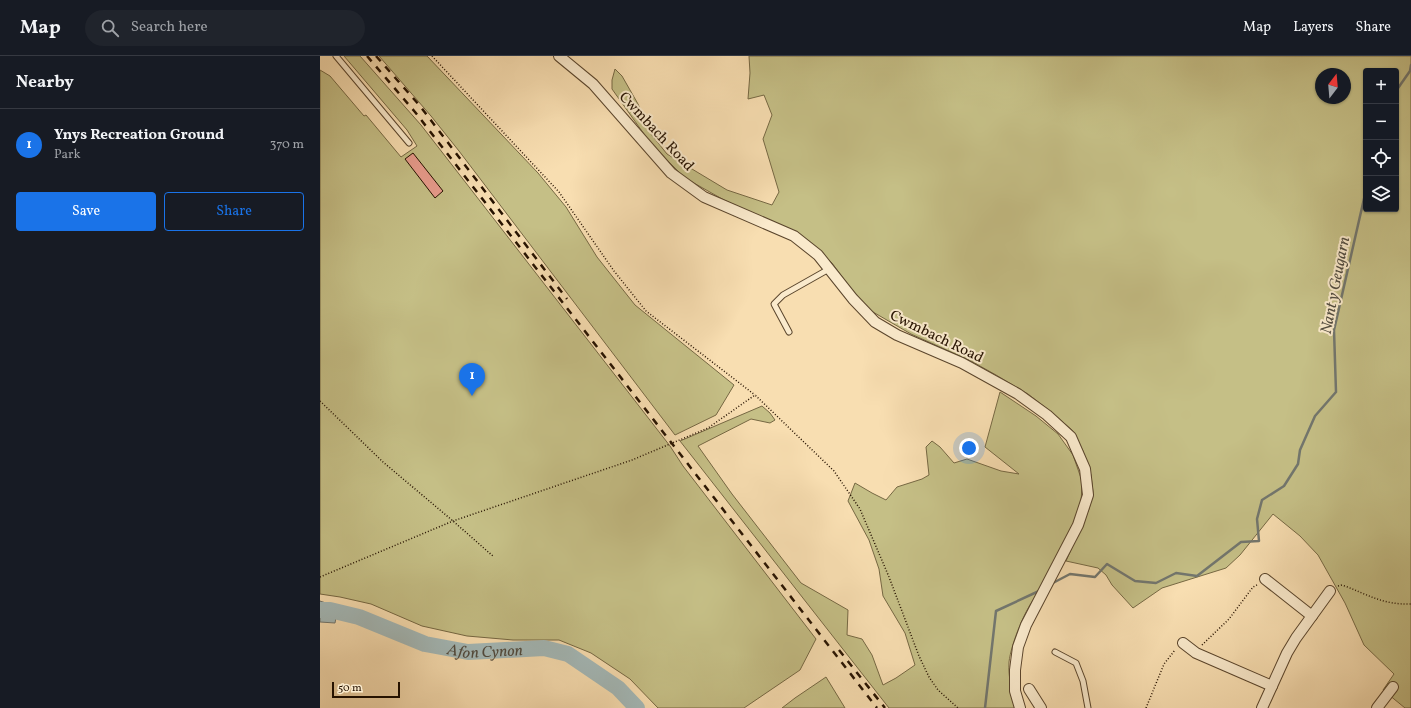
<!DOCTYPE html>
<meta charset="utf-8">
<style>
:root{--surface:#171b24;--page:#20242c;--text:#f1f3f6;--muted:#9ea1a6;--line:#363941;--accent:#1a73e8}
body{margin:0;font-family:Vollkorn,serif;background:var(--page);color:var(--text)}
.controls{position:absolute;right:12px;top:12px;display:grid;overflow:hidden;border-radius:4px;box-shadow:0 1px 3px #0004}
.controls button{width:36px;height:36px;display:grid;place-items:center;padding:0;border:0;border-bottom:1px solid var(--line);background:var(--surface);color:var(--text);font:20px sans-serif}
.compass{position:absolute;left:995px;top:12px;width:36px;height:36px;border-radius:50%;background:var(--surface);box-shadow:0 1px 3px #0004;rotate:16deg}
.scale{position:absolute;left:12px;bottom:10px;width:68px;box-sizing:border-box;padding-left:4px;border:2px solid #261200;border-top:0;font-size:11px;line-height:14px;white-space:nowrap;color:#261200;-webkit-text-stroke:3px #faeacc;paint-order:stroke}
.you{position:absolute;left:649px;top:392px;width:14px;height:14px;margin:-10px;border:3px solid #fff;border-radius:50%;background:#1a73e8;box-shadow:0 0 0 6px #1a73e833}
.badge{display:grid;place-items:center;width:26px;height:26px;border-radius:50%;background:var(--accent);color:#fff;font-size:13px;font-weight:700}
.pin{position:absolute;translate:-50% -33px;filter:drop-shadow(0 1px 2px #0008)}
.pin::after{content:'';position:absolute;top:21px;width:14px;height:12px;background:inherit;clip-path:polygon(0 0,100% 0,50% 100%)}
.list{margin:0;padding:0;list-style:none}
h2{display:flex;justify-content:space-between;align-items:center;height:52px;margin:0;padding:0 16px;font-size:17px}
h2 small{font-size:13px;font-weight:400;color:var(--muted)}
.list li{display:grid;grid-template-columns:26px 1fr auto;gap:12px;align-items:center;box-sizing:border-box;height:72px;padding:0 16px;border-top:1px solid var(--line)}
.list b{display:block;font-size:15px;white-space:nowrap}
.list p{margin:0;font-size:13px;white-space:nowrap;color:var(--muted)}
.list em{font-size:13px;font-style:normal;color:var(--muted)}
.actions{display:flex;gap:8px;padding:12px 16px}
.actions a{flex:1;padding:9px 0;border:1px solid var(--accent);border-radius:4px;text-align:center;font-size:14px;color:var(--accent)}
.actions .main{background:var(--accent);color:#fff}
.icon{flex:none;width:22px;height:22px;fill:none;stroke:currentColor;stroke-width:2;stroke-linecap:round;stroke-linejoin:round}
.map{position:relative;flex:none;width:1091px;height:652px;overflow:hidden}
header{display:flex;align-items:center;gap:24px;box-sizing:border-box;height:56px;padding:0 20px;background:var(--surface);border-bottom:1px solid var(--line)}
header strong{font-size:19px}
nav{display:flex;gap:22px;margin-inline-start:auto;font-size:14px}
.search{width:280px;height:36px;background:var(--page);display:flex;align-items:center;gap:10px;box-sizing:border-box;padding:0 14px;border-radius:22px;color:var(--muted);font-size:15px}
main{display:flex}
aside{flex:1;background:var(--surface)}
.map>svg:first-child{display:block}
</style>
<header>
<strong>Map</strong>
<div class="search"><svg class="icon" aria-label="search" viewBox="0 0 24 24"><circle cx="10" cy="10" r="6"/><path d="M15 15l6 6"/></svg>Search here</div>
<nav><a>Map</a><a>Layers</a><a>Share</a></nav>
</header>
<main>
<aside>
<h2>Nearby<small></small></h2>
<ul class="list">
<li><span class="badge">1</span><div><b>Ynys Recreation Ground</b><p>Park</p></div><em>370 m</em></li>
</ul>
<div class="actions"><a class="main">Save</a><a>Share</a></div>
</aside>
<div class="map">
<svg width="1091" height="652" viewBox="0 0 1091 652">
<rect width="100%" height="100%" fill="#f8deb1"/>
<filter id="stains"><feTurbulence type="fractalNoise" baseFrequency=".005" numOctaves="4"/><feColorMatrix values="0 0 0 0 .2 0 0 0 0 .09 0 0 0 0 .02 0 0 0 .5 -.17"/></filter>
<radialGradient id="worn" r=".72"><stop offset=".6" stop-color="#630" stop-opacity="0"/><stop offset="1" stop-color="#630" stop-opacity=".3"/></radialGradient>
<g fill="#c5bf86" stroke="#766843" fill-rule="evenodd">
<path d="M 24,0 L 40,0 L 101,69 L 350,390 L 363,410 L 496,583 L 480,614 L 424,652 L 338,652 L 310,623 L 271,597 L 239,584 L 193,584 L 147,580 L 102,570 L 51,548 L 20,541 L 0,538 L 0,14 L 10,20 L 44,60 L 46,59 L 81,101 L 97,90 L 87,74 Z"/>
<path d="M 59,0 L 107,0 L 218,117 L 246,151 L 277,201 L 315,249 L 414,329 L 396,359 L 355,379 L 139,95 L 111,60 Z"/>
<path d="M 429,0 L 1091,0 L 1091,652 L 1085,652 L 1063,634 L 1074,618 L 1044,589 L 1025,547 L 998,499 L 980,480 L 953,458 L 920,499 L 906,512 L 842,532 L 813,552 L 792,529 L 786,519 L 778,512 L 746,505 L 769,453 L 773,436 L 771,419 L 763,395 L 752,374 L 730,355 L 708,338 L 676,319 L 651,305 L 591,278 L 553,256 L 537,241 L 512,207 L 499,194 L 452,166 L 404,144 L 365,122 L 348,105 L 329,85 L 292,33 L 292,24 L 295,13 L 302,20 L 318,48 L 331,78 L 347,98 L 407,134 L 452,149 L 459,136 L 443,83 L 452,59 L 444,39 L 428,43 L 430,17 ZM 1046,15 L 1076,15 L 1076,153 L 1046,153 ZM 1001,18 L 1025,18 L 1025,42 L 1001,42 Z"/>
<path d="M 680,336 L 716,360 L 738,378 L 753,399 L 762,425 L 761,449 L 748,481 L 718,538 C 706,550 691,588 689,606 C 688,621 692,637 696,652 L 569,652 L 360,385 L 442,350 L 450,357 L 455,364 L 450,367 L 431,363 L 378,390 L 412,438 L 481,527 L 528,554 L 527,579 L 542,583 L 552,599 L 563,629 L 576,622 L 595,609 L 585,577 L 563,540 L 559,513 L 549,484 L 528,445 L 535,427 L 552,437 L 566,444 L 577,431 L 602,423 L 609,419 L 606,391 L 612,385 L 620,391 L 634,407 L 647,403 L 681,415 L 699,418 L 665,391 Z"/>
<path d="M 506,621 L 525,652 L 462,652 L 475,642 Z"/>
</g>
<path fill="#a4b9b8" stroke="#72766e" d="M 0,545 L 18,551 L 15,567 L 0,566 Z"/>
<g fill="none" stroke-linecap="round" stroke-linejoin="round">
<g stroke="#72766e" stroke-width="2.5">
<path d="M 1076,35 L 1090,15 L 1091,9"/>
<path d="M 1076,68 L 1077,72 L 1076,74"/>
<path d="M 731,528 L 750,518 L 775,521 L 787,508 L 815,525 L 836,527 L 856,517 L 877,520 L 921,486 L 939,485 L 937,463 L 942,444 L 964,430 L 978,408 L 980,394 L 995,360 L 1016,336 L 1014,274 L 1046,134"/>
<path d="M 665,652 L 676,555 L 719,535"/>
</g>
<path stroke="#a4b9b8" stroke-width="16" id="s1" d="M 0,554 L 10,554 L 39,561 L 105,588 L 148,596 L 224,592 L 248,598 L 298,632 L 317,652"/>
</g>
<path fill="#e89c8d" stroke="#261200" d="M 93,97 L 123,135 L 115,142 L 85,103 Z"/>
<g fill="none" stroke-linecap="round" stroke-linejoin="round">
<defs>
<g id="lane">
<path d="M 16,0 L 89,87"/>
<path d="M 469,276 L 454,248 L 463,239 L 509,213"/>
<path d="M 735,596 L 756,607 L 763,625 L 768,652"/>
</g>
<g id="street">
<path d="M 239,0 L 273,28 L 351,117 L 384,141 L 474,180 L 498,199 L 533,243 L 555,266 L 577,279 L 642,307 L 698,338 L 727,359 L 751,381 L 765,413 L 768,439 L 758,469 L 706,569 L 698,591 L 695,614 L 695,635 L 700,652"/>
<path d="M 945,523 L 992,560"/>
<path d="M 863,587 L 876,597 L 952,630"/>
<path d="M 709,633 L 721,652"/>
<path d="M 942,652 L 967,597 L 976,582 L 1010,535"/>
<path d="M 1057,652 L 1073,631"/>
</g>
</defs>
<use href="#lane" stroke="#5a452c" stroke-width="7"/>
<use href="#street" stroke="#5a452c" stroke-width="12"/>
<g stroke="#261200" stroke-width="1.5" stroke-dasharray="1 2" stroke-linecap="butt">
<path d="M 112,0 L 239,136 L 294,215 L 326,255 L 435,339"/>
<path d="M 0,345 L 63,406 L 133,465 L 174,501"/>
<path d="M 0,521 L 133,465 L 312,404 L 388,372 L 435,339 L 514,415 L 540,453 L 569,521 L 599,600 L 609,621 L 618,634 L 638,652"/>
<path d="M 1018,530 L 1022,529 C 1047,538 1062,549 1091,548"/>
<path d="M 882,589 L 909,563 L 933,531 L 937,529"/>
<path d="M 826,652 L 844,608 L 855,594"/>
</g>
<use href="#lane" stroke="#faeacc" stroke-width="5"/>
<use href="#street" stroke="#faeacc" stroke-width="10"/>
<g stroke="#261200" stroke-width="2.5" stroke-dasharray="7 7" stroke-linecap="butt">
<path d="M 47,0 L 95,56 L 557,652"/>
<path d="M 56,0 L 100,50 L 247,243"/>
<path d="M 519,594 L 565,652"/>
</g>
</g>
<g text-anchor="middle" stroke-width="4" stroke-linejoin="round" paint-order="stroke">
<g font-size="15" fill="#261200" stroke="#faeacc">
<text transform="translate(337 75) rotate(47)" y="5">Cwmbach Road</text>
<text transform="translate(617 280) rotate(26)" y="5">Cwmbach Road</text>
</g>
<g font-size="16" font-style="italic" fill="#524c40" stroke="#faeacc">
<text transform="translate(1014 229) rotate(-79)" y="6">Nant y Geugarn</text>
<text dy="6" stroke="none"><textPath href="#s1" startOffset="172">Afon Cynon</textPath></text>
</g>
</g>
<rect width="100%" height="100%" filter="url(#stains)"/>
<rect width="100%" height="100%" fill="url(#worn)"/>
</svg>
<div class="controls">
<button>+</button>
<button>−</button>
<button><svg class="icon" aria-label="locate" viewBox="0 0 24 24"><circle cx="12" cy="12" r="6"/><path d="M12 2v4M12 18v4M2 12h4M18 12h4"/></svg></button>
<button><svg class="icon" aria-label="layers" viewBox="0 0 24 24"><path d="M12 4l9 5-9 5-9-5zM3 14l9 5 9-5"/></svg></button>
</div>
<svg class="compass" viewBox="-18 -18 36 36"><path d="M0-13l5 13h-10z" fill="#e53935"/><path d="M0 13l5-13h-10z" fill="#9ea1a6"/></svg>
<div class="scale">50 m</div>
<div class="you"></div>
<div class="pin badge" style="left:152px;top:340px">1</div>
</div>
</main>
